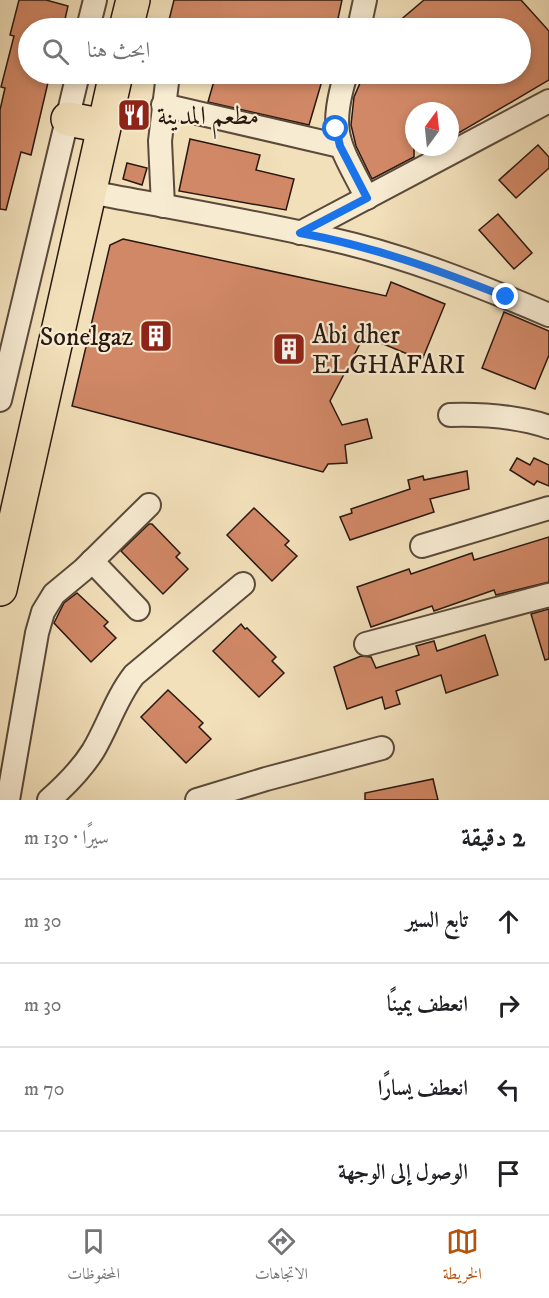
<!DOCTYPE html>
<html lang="ar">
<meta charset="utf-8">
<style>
:root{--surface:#fff;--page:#f6f6f6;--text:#202124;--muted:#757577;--line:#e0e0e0;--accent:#b45309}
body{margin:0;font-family:"IM FELL DW Pica",Amiri,serif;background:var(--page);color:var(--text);direction:rtl}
.compass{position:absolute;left:405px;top:102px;width:54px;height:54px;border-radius:50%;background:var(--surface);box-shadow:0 3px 9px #0003;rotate:15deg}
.stop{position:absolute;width:18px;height:18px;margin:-14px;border:4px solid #1a73e8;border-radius:50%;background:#fff}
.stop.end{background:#1a73e8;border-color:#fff;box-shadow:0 2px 6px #0008}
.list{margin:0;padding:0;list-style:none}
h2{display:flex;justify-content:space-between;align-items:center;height:78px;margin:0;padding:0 24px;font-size:26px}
h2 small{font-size:20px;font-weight:400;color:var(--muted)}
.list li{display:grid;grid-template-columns:39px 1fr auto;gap:18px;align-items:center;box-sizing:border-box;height:84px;padding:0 24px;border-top:2px solid var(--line)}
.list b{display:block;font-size:22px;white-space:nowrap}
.list em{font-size:20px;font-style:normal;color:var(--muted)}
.icon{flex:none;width:33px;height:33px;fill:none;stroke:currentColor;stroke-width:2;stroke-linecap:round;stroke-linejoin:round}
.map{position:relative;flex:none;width:549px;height:800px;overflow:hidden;direction:ltr}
.search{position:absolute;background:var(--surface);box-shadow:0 3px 9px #0003;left:18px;right:18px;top:18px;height:66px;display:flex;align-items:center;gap:15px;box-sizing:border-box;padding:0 21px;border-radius:33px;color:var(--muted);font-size:22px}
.sheet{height:414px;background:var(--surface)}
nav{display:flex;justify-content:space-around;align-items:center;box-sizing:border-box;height:84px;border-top:2px solid var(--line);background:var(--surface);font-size:16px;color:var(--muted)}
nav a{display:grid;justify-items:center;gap:3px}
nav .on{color:var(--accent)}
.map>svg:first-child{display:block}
</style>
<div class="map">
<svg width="549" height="800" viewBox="0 0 549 800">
<rect width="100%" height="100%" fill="#f2e0ba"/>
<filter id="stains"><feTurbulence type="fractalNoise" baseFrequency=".00333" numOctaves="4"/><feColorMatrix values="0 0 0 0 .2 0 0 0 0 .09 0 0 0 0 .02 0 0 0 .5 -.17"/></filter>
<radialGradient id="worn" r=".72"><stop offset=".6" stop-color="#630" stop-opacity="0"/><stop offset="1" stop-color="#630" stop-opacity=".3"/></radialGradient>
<g fill="#d18866" stroke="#291811" stroke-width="1.5">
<path d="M 19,0 L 46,0 L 68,6 L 63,28 L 28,28 L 28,74 L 50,74 L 31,155 L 21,152 L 6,210 L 0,209 L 0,110 L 5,88 L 1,87 L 14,36 L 10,35 Z"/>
<path d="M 174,0 L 342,0 L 336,28 L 167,28 Z"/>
<path d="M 424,0 L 521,0 L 549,31 L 549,80 L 450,138 L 450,111 L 414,111 L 414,157 L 372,179 L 356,146 L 351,125 L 354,97 L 364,74 L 520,74 L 520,28 L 391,28 Z"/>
<path d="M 216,74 L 324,74 L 309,125 L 208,102 Z"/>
<path d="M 190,139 L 260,155 L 256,170 L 294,179 L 286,210 L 179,191 Z"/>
<path d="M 538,145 L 549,157 L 549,168 L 516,198 L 499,180 Z"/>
<path d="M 127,163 L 147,168 L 142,185 L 123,179 Z"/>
<path d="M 498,214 L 532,253 L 514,269 L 479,230 Z"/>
<path d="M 123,239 L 386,296 L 391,282 L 445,304 L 422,360 L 364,336 L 330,401 L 342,425 L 367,419 L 372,438 L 345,445 L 347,463 L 328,464 L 323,472 L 72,406 L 110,245 Z"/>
<path d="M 504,312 L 549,331 L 549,355 L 535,389 L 482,368 Z"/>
<path d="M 517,458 L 530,465 L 534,458 L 549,465 L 549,486 L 537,481 L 534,485 L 510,470 Z"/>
<path d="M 467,471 L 469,489 L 430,499 L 434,512 L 350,540 L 340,517 L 352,513 L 351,509 L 410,489 L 408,480 L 423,476 L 424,480 Z"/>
<path d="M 254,508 L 289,541 L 285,545 L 297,556 L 272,581 L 227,535 Z"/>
<path d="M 149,524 L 152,524 L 180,553 L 176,557 L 188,569 L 163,594 L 121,551 Z"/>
<path d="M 549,537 L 549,582 L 496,595 L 494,590 L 434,611 L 432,606 L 371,627 L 357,587 L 409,569 L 411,574 L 472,553 L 474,560 Z"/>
<path d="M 77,593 L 108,622 L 104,626 L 116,638 L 91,662 L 54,623 L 64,603 Z"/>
<path d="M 549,609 L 549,659 L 545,660 L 531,614 Z"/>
<path d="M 241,624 L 245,629 L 247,628 L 276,657 L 272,661 L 284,673 L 259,697 L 213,651 Z"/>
<path d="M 485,635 L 498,675 L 446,693 L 441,675 L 396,691 L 400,704 L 385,709 L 382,697 L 347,709 L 334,667 L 361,656 L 371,657 L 376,668 L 419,655 L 416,646 L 434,641 L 437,651 Z"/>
<path d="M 168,690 L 203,723 L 199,727 L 211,739 L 186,763 L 141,717 Z"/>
<path d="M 433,779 L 438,800 L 365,800 L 365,793 Z"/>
</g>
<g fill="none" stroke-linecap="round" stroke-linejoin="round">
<defs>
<g id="street">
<path d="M 88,28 L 95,0"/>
<path d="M 359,28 L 365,0"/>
<path d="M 346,74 C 327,134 340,145 367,198"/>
<path d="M 163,105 L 340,146"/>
<path d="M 89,192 C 169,207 251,221 330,239 C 406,256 478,285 549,315"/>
<path d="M 163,206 L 160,141 L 168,74"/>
<path d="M 300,233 L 549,101"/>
<path d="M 0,400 L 78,74"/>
<path d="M 450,415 C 484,414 516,416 549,427"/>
<path d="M 422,546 L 549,508"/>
<path d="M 92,561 L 138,609"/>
<path d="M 366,644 L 549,595"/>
<path d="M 8,800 L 37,633 L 43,612 L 54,594 L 83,570 L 149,505"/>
<path d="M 49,800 C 66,785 81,770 93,751 C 108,726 116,698 134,675 L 243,584"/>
<path d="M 197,800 L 266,779 L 382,748"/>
</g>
<g id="primary">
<path d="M 126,28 L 133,0"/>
<path d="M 68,119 L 104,126"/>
<path d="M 0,589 L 116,74"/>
</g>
</defs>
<use href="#street" stroke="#5b4a3b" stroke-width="26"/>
<use href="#primary" stroke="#291811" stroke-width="36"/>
<use href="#street" stroke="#f7ebd2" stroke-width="22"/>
<use href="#primary" stroke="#f2e0ba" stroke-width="33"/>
</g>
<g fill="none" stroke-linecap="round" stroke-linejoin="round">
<path stroke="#1a73e8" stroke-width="8" d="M 336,129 L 340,146 L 367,198 L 300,233 C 371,246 439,270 506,297"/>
</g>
<defs>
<symbol id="restaurant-square" viewBox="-11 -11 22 22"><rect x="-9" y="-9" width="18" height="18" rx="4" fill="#8f2418" stroke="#f7ebd2"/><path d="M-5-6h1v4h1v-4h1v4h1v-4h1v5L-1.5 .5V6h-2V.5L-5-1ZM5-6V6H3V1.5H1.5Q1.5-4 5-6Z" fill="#fff"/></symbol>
<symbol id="building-square" viewBox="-11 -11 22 22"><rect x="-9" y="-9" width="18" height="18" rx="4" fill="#8f2418" stroke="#f7ebd2"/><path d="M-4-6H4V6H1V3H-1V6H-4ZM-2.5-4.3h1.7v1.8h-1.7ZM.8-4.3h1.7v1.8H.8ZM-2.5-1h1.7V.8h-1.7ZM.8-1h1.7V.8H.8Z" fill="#fff"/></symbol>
</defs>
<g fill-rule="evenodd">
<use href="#restaurant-square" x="115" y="96" width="38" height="38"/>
<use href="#building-square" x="137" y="317" width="38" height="38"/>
<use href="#building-square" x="270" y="330" width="38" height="38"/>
</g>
<g text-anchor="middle" stroke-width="4.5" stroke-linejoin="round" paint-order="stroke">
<g font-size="26" fill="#291811" stroke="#f7ebd2" text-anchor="start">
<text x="157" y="124">مطعم المدينة</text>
<text x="312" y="343">Abi dher<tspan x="312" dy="30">ELGHAFARI</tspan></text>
<text x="133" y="345" text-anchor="end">Sonelgaz</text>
</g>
</g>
<rect width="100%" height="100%" filter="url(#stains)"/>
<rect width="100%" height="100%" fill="url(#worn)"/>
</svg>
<svg class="compass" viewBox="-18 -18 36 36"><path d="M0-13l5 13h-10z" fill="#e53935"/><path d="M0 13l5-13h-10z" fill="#757577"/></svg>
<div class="stop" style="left:336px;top:129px"></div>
<div class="stop end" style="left:506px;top:297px"></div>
<div class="search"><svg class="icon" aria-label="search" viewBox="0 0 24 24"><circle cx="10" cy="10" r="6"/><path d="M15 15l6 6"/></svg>ابحث هنا</div>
</div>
<section class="sheet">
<h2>2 دقيقة<small>سيرًا · 130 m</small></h2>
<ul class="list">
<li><svg class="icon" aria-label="ahead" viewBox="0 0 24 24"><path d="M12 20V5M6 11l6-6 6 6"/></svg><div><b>تابع السير</b></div><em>30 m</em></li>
<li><svg class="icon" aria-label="right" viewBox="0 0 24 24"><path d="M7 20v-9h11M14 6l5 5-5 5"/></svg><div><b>انعطف يمينًا</b></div><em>30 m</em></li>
<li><svg class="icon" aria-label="left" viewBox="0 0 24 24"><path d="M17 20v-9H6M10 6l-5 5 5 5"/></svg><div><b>انعطف يسارًا</b></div><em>70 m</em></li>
<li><svg class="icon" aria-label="arrive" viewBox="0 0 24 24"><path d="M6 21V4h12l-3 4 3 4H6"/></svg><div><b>الوصول إلى الوجهة</b></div></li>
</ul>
</section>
<nav>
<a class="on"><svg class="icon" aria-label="map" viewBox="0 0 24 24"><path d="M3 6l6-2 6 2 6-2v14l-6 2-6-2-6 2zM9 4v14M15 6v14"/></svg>الخريطة</a>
<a><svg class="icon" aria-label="directions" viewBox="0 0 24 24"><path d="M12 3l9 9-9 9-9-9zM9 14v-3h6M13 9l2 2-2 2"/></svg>الاتجاهات</a>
<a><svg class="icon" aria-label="saved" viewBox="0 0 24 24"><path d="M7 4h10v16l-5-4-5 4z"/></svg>المحفوظات</a>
</nav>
